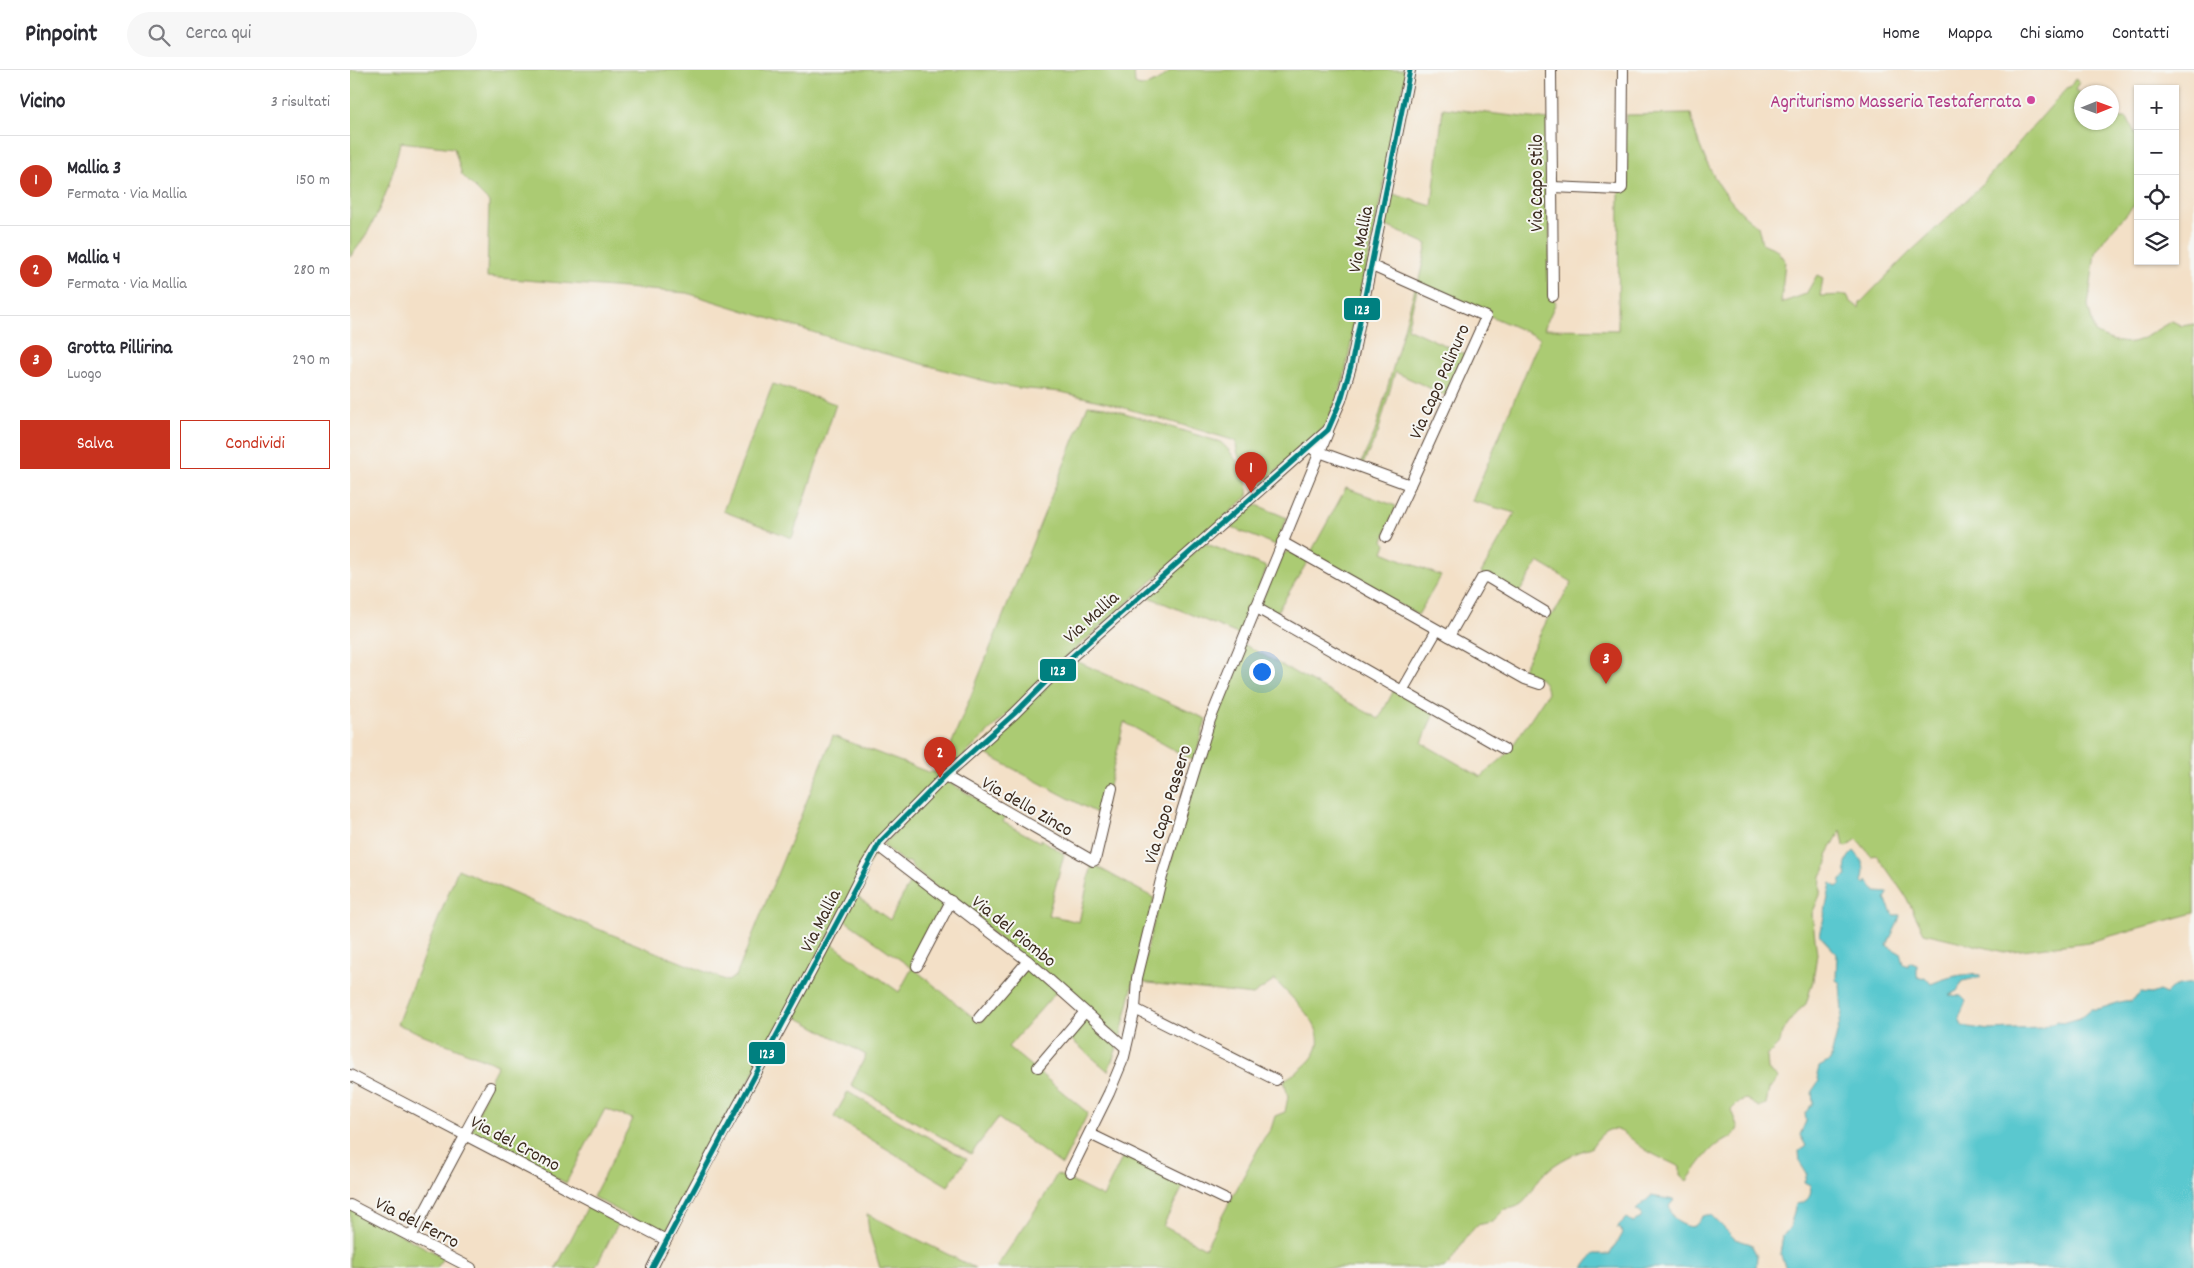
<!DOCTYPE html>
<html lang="it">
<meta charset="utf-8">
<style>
:root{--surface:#fff;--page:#f7f7f7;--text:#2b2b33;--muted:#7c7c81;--line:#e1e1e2;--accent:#c8321e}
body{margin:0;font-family:Dekko,sans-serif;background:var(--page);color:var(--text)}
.controls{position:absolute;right:15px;top:15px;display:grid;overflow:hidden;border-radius:0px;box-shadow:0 1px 4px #0004}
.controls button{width:45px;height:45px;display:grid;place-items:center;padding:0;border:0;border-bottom:1px solid var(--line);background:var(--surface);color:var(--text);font:25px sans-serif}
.compass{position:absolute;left:1724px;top:15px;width:45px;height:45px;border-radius:50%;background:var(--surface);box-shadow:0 1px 4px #0004;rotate:89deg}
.you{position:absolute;left:911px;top:601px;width:18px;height:18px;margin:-12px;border:4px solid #fff;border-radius:50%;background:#1a73e8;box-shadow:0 0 0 8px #1a73e833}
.badge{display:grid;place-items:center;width:32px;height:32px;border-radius:50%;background:var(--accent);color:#fff;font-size:16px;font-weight:700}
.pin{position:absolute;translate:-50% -41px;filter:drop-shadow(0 1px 2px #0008)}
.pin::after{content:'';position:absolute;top:26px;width:18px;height:15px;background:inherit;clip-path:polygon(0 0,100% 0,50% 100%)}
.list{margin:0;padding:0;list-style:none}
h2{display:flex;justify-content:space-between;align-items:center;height:65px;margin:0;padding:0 20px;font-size:21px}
h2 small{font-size:16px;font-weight:400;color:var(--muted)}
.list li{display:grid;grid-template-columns:32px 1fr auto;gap:15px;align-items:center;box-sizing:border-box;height:90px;padding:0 20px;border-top:1px solid var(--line)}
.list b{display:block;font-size:19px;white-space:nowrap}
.list p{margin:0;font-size:16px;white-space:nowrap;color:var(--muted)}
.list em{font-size:16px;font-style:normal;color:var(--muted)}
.actions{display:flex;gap:10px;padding:15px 20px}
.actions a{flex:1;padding:11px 0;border:1px solid var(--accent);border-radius:0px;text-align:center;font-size:18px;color:var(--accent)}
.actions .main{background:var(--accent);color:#fff}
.icon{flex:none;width:28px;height:28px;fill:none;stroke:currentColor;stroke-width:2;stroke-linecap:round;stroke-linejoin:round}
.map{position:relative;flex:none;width:1844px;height:1198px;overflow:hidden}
header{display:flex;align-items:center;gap:30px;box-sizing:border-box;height:70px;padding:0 25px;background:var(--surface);border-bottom:1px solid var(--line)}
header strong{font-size:24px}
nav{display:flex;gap:28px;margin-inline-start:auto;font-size:18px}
.search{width:350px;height:45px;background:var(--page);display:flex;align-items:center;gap:12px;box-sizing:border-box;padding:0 18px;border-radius:28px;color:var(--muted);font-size:19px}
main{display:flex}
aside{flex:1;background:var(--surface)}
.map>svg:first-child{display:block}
</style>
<header>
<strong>Pinpoint</strong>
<div class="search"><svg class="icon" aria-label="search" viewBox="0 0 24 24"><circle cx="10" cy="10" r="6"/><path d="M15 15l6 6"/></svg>Cerca qui</div>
<nav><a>Home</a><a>Mappa</a><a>Chi siamo</a><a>Contatti</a></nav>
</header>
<main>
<aside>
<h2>Vicino<small>3 risultati</small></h2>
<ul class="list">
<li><span class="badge">1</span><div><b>Mallia 3</b><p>Fermata · Via Mallia</p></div><em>150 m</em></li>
<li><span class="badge">2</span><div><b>Mallia 4</b><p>Fermata · Via Mallia</p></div><em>280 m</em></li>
<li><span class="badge">3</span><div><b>Grotta Pillirina</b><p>Luogo</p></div><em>290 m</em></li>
</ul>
<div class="actions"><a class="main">Salva</a><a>Condividi</a></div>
</aside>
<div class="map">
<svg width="1844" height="1198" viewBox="0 0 1844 1198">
<rect width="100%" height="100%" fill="#f6f6f2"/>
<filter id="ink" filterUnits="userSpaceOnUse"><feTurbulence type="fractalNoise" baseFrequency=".02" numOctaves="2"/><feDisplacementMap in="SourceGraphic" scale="10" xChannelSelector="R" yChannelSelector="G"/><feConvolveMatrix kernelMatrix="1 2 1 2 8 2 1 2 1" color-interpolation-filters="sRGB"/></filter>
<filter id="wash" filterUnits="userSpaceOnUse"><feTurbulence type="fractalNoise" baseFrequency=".0096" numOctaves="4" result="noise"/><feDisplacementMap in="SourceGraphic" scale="20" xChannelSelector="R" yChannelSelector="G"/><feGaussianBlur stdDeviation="1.12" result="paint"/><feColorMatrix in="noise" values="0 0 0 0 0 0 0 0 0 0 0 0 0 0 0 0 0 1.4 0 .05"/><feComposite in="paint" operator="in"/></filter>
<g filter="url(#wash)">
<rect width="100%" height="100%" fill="#f3e0c7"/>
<g fill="#abcb73" stroke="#737a48">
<path d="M 0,0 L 784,0 L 785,14 C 798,21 812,7 823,0 L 1057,0 L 994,308 L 987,329 L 974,358 L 912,414 L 907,416 C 895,408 886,385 886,371 L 758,333 L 711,322 L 668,318 L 642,313 L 514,278 L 337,223 L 137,207 L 139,132 L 112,105 L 104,78 L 50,72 C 42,112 27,155 0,187 Z"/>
<path d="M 1725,9 L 1729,12 L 1725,20 L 1731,24 L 1732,52 L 1762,52 L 1762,45 L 1766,48 L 1777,48 L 1788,69 L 1788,131 L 1756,167 L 1745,183 L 1738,236 L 1745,263 C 1783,282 1788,270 1822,251 L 1832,256 L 1844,254 L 1844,843 L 1739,872 L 1654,882 L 1574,863 L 1556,827 L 1527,785 L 1521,786 L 1507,769 L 1497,777 L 1494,776 L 1491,760 L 1477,785 L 1478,793 L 1471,806 L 1470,825 L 1462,844 L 1467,884 L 1463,911 L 1456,934 L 1446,943 L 1432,962 L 1430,973 L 1417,986 L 1418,1000 L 1428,1008 L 1419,1019 L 1416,1034 L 1409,1037 L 1396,1029 L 1390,1031 L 1381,1040 L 1388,1058 C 1383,1069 1378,1069 1368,1074 C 1358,1080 1344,1101 1337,1111 L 1330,1105 L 1330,1097 C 1320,1092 1310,1088 1301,1083 C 1276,1070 1265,1040 1241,1078 C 1226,1082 1208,1091 1196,1102 C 1180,1115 1181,1138 1155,1139 L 1142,1152 L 1127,1155 L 1117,1166 L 1099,1194 L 1093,1198 L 646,1198 L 694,1127 L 707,1104 L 753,1127 L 774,1084 L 835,1113 L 813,1156 L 855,1178 L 914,1068 L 921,1059 L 925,1046 L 935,1042 L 938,1027 L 934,1010 C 997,974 961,948 925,910 L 903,925 L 798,913 L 793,911 L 790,907 C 817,794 853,683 893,574 L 1029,649 L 1044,620 L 1084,643 L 1072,673 L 1131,707 L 1157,684 L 1197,624 C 1196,606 1185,607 1171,603 L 1198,548 L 1205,542 L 1222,512 L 1188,492 L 1169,523 L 1131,503 L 1165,443 L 1122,431 L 1190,268 L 1068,214 L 1077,174 L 1034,155 L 1040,123 L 1082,136 L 1093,38 L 1199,50 L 1200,226 L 1206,232 L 1194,259 L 1268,260 L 1269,124 L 1276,45 L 1341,44 C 1349,86 1372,131 1408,156 L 1412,173 L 1426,179 L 1435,191 L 1431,233 L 1456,224 L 1467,205 L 1473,208 L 1470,226 L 1497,225 L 1500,231 L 1509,238 L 1510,233 L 1557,185 L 1625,122 L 1718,17 L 1720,17 Z"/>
<path d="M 1065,219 L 1067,220 L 1057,258 L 1116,285 L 1097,326 L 1045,302 L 1028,363 L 1013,394 L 1011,393 L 1025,362 Z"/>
<path d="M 423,314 L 486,334 L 442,468 L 373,441 Z"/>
<path d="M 738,335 L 755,337 L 870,372 C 882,380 901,411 898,426 L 715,588 L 538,759 L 314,1165 L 243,1127 L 283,1049 L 255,1039 L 216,1113 L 121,1064 L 139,1012 L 148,995 L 47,954 L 108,799 L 213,845 L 378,911 L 386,906 L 483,666 L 578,702 L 586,702 L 593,695 Z"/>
<path d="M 996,418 L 1046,436 L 1033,471 L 1036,474 L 1033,482 L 1091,506 L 1068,545 L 960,484 Z"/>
<path d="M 900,432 L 937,448 L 926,475 L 874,455 Z"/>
<path d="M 854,473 L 917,497 L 890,565 L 794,525 Z"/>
<path d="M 938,480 L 958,491 L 925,545 L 910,535 L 932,483 L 935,484 Z"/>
<path d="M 724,590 L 856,649 L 844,691 L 774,652 L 752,746 L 628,680 Z"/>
<path d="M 594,710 L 656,745 L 653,752 L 690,772 L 691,769 L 714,784 L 698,845 L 729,852 L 742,794 L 804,828 L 770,968 L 563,798 L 560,792 L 554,792 L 533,775 Z"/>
<path d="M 563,806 L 596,830 L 563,898 L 630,953 L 678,897 L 707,921 L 658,977 L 738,1043 L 712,1095 L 648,1048 L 621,1084 L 501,1015 L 516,985 L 443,945 L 481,873 L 549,922 L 562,898 L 493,849 L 505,825 L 540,850 Z"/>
<path d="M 734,946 L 768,975 L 758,1001 L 717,966 Z"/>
<path d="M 498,1022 L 617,1089 L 598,1116 L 484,1047 Z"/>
<path d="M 239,1134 L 270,1150 L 245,1198 L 206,1198 Z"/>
<path d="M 0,1138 L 93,1187 L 87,1198 L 0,1197 Z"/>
<path d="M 517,1144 L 625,1198 L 530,1198 L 519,1162 Z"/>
</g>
<g fill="#5ac8cf" stroke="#4a7976">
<path d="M 1504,781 C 1514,792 1516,798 1512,812 L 1516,814 L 1517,810 L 1526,822 L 1538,823 L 1535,829 L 1543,845 L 1550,845 C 1548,856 1541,864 1537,876 L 1550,883 L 1553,894 L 1558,896 L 1559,892 L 1567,895 L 1567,905 L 1569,908 L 1575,907 L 1581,914 C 1598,907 1612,903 1630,905 L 1630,907 L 1613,911 L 1607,921 L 1599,925 L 1611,926 L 1616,931 L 1609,948 L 1612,956 L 1639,960 L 1691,958 L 1707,951 L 1713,953 L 1730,948 L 1741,939 C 1754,941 1767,929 1781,931 L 1791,923 L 1801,924 L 1809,921 L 1816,924 C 1828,912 1829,916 1844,913 L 1844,1198 L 1436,1198 L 1430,1184 L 1433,1166 L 1440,1157 L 1446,1134 C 1457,1133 1463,1126 1460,1115 L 1454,1112 L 1457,1104 L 1450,1093 L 1449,1081 L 1456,1076 L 1450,1065 L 1456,1051 L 1455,1043 L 1463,1033 L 1462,1021 L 1469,1011 L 1467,1005 L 1469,997 L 1480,991 L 1492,943 L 1490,913 L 1486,910 L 1487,884 L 1470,866 L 1481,813 L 1486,817 L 1490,815 L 1491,810 L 1497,806 C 1494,796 1495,789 1504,781 Z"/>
<path d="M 1301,1126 L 1324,1130 L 1319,1136 C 1322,1145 1323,1150 1332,1154 C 1353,1164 1344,1143 1361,1145 L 1385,1169 L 1401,1174 L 1407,1186 L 1406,1198 L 1233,1198 L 1244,1184 L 1260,1184 L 1272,1163 L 1270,1158 L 1267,1158 L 1277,1148 L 1283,1152 L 1291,1148 L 1292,1144 L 1286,1140 Z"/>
</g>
</g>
<g filter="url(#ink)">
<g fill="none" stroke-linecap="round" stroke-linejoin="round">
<defs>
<g id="minor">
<path d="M 1201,0 L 1203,226"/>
<path d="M 1203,117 L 1269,120 L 1272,118 L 1273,0"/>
<path d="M 964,380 L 1060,415 L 1136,247 L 1022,196"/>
<path d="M 1036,467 L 1060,415"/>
<path d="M 932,472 L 1175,609 L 1190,614"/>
<path d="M 905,537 L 1154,679"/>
<path d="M 1099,566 L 1132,508 L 1137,507 L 1195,542"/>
<path d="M 1052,621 L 1087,560"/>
<path d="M 595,706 L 743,791 L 745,790 L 762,718"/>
<path d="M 528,776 L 678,891 L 776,978"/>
<path d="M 567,896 L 601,831"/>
<path d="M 785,939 L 926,1010"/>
<path d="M 629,948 L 678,891"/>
<path d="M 688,997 L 734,943"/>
<path d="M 0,1005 L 316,1170"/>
<path d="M 740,1064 L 874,1129"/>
<path d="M 114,1065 L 140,1017"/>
<path d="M 720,1102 L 759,1023 L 774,987 L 785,939 L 787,908 L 811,810 L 860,650 L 978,362"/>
<path d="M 0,1135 L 121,1198"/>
<path d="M 61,1167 L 115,1066"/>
<path d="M 302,1198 C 370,1062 449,932 516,795 L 530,772 L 595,706 L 664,644 L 718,590 L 978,360 L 991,330 L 1001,296 L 1060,0"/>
</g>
</defs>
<use href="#minor" stroke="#574537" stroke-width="12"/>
<use href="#minor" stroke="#fff" stroke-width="10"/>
<defs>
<path id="bus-1" d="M 302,1198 L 530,772 L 595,706 L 664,644 L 718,590 L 978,360 L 991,330 L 1001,296 L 1060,0"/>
</defs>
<use href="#bus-1" stroke="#f6f6f2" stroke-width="9"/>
<use href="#bus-1" stroke="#008080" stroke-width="5"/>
</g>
</g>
<circle fill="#d1479c" stroke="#f6f6f2" stroke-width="2" cx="1681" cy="30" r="5"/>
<g text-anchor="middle" stroke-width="4" stroke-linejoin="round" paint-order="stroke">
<g font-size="19" fill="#b23c85" stroke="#f6f6f2" text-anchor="end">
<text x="1671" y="37">Agriturismo Masseria Testaferrata</text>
</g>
<g font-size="19" fill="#3b2a1e" stroke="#f6f6f2">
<text transform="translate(1185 113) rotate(-90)" y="7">Via Capo Stilo</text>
<text transform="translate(1009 169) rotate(-79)" y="7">Via Mallia</text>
<text transform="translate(1088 311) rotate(-66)" y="7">Via Capo Palinuro</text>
<text transform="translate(740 546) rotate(-42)" y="7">Via Mallia</text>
<text transform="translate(816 734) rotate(-73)" y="7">Via Capo Passero</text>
<text transform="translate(678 735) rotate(30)" y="7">Via dello Zinco</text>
<text transform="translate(469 850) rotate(-63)" y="7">Via Mallia</text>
<text transform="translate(665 860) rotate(39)" y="7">Via del Piombo</text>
<text transform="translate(166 1072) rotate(28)" y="7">Via del Cromo</text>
<text transform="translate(68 1151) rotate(27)" y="7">Via del Ferro</text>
</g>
</g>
<g stroke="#f6f6f2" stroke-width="2">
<rect x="993" y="227" width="38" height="24" rx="5" fill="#008080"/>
<rect x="689" y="588" width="38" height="24" rx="5" fill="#008080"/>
<rect x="398" y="971" width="38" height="24" rx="5" fill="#008080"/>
</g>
<g font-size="14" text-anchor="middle" font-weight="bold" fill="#fff">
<text x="1012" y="244">123</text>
<text x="708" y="605">123</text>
<text x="417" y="988">123</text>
</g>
</svg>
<div class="controls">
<button>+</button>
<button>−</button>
<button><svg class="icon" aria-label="locate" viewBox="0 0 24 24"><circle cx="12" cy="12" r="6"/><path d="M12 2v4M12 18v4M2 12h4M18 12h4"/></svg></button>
<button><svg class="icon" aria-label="layers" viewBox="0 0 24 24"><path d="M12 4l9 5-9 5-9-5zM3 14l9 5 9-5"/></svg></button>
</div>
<svg class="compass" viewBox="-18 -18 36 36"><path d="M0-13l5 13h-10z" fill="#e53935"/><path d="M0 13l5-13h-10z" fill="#7c7c81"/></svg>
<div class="you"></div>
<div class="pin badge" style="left:901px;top:423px">1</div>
<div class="pin badge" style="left:590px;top:708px">2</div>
<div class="pin badge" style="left:1256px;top:614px">3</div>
</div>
</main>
